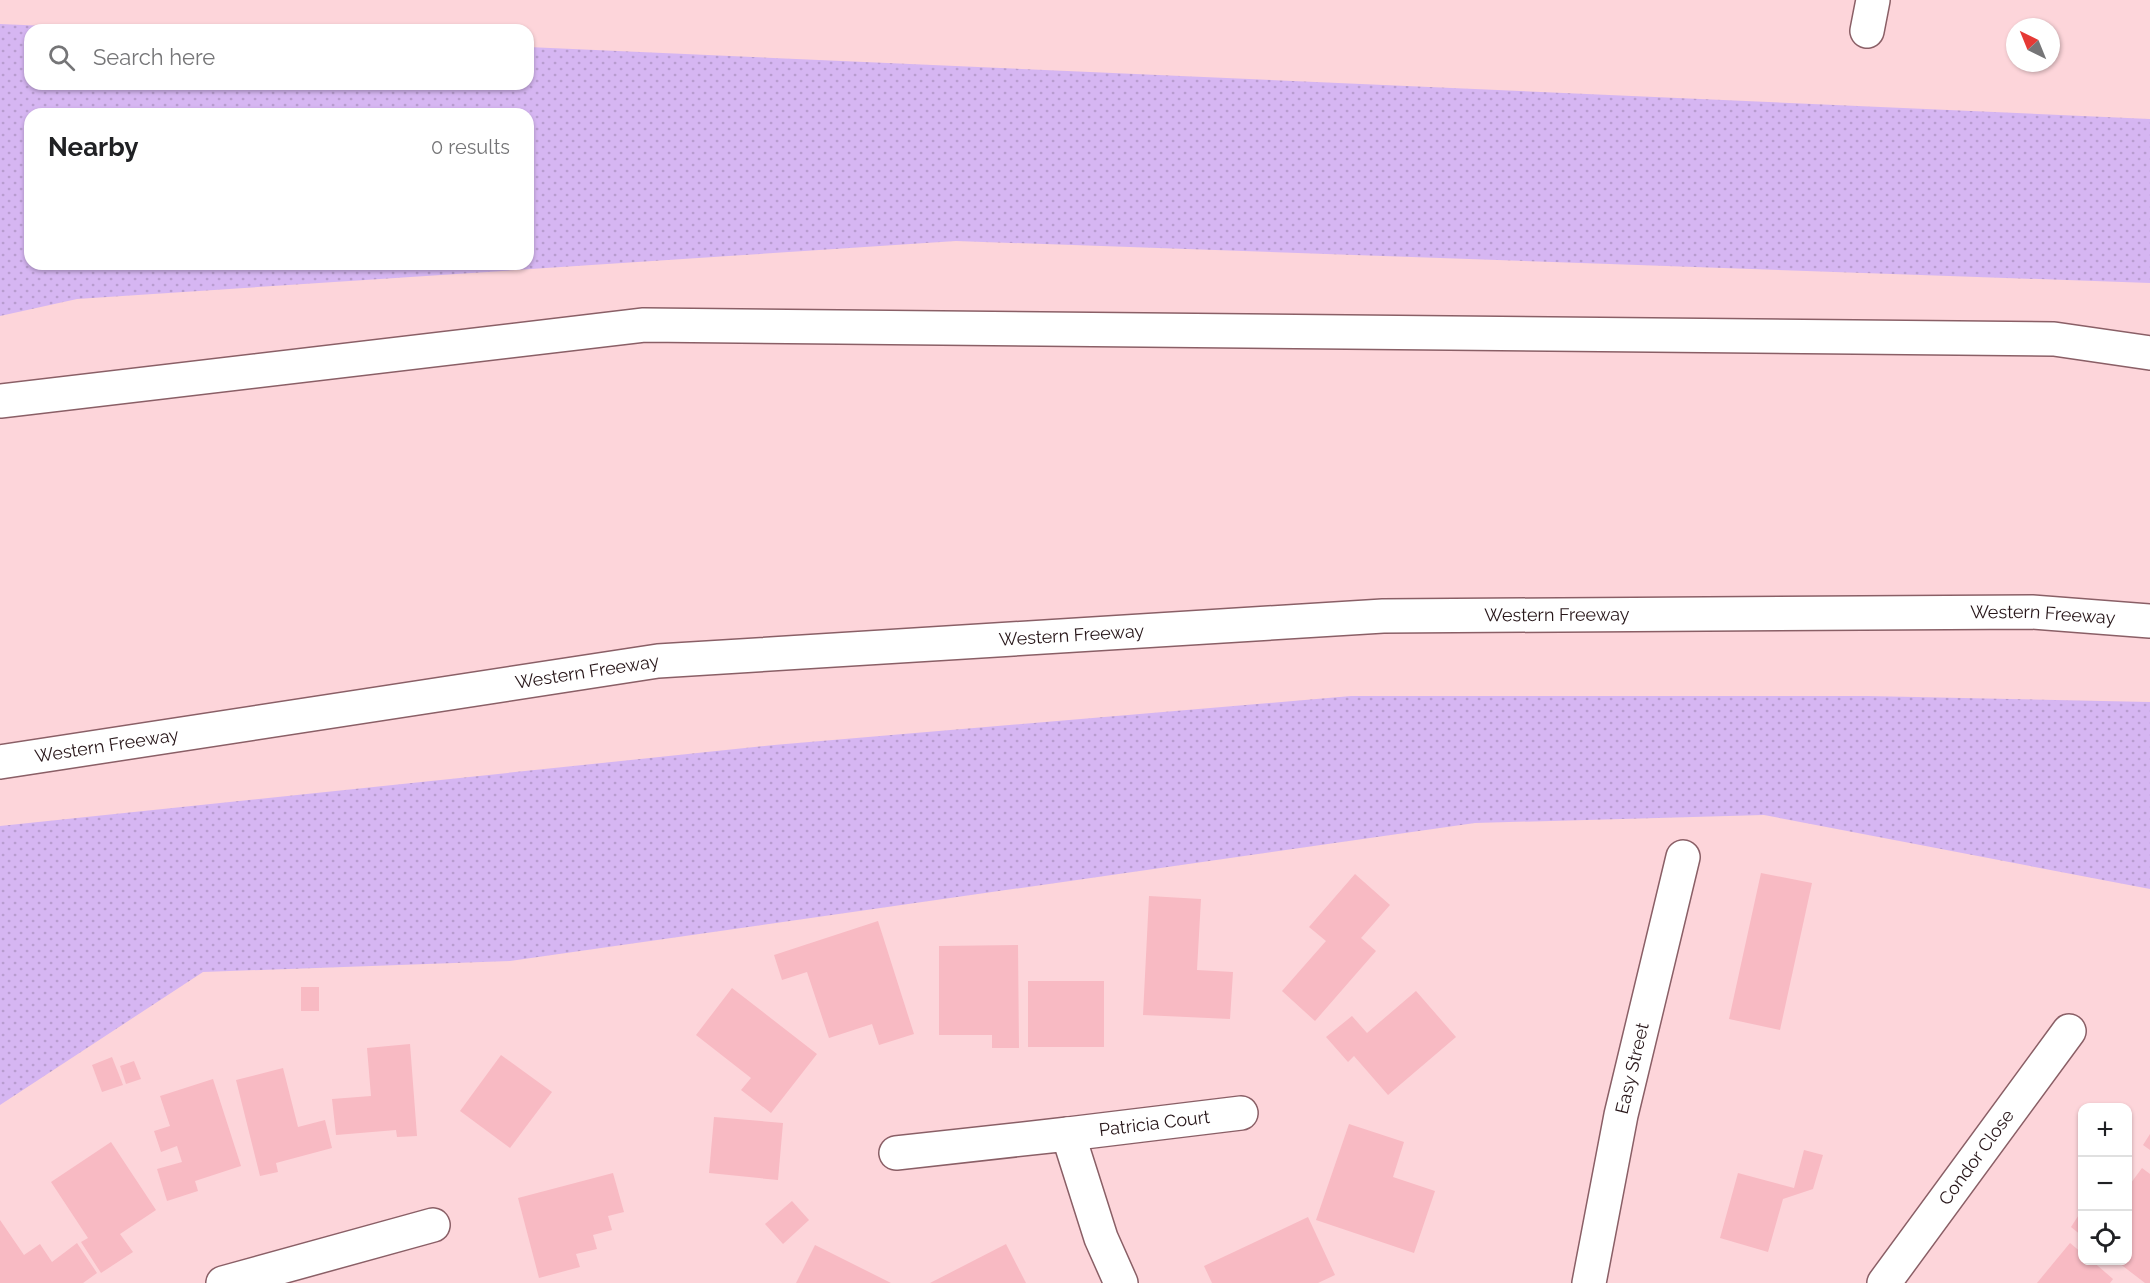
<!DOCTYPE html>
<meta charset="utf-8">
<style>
:root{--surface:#fff;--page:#f6f6f6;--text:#202124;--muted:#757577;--line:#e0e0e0}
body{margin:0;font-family:Raleway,sans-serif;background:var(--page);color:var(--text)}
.controls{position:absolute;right:18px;bottom:18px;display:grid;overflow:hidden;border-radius:12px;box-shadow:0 2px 4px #0004}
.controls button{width:54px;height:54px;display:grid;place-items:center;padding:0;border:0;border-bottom:2px solid var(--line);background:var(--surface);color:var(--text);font:30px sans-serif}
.compass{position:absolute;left:2006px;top:18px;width:54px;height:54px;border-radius:50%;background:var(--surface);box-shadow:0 2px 4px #0004;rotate:317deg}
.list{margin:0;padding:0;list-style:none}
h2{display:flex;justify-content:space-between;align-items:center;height:78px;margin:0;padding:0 24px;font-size:26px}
h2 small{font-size:20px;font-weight:400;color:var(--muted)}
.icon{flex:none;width:33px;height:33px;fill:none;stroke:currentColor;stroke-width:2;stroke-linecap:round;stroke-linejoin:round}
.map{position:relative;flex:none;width:2150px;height:1283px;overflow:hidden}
.search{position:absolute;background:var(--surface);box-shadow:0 2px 4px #0004;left:24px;top:24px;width:510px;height:66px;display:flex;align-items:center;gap:15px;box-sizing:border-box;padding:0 21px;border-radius:18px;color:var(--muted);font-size:22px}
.panel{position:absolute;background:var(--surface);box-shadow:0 2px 4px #0004;left:24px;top:108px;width:510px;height:162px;border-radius:18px}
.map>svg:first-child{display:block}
</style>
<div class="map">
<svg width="2150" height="1283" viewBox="0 0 2150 1283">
<defs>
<pattern id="grass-dots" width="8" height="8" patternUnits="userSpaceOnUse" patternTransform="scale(1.5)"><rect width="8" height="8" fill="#d6b6f2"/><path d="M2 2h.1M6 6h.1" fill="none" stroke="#b89ccf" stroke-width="1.8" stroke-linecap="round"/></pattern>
</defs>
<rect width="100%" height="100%" fill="#fdd5da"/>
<g fill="url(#grass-dots)" fill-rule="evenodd">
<path d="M 0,24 L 141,30 L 30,30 L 30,84 L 528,84 L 528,47 L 2150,119 L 2150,283 L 956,241 L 77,299 L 0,316 ZM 30,114 L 528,114 L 528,264 L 30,264 Z"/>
<path d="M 1351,696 L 1868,696 L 2150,702 L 2150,889 L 1764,815 L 1475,823 L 510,961 L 203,972 L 0,1105 L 0,826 L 774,745 Z"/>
</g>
<g fill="#f8bac3">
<path d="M 1761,873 L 1812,883 L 1780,1030 L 1729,1019 Z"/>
<path d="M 1355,874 L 1390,905 L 1361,938 L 1376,951 L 1315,1021 L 1282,991 L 1326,941 L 1309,927 Z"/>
<path d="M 1149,896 L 1201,899 L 1197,970 L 1233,972 L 1230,1019 L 1143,1015 Z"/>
<path d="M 878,921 L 914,1034 L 879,1045 L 872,1024 L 829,1038 L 807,972 L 782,980 L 774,955 Z"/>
<path d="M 1018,945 L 1019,1048 L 992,1048 L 992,1035 L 939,1035 L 939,946 Z"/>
<rect x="1028" y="981" width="76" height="66"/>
<rect x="301" y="987" width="18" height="24"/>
<path d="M 732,988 L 817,1054 L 771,1113 L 741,1090 L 751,1078 L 696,1035 Z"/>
<path d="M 1416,991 L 1456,1037 L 1388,1095 L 1354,1056 L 1348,1062 L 1326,1037 L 1352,1016 L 1367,1033 Z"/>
<path d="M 410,1044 L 417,1136 L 397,1137 L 396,1130 L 336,1135 L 332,1099 L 371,1096 L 367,1048 Z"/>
<path d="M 501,1055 L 552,1092 L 510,1148 L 460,1111 Z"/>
<path d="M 112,1057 L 123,1085 L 102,1092 L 92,1065 Z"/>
<path d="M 134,1061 L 141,1079 L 126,1084 L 120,1066 Z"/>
<path d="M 283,1068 L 298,1127 L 325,1120 L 332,1148 L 276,1163 L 278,1172 L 260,1176 L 236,1080 Z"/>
<path d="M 213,1079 L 241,1166 L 195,1181 L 198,1191 L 167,1201 L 157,1169 L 182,1162 L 177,1146 L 161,1152 L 154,1131 L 170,1126 L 160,1096 Z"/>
<path d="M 714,1117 L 783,1123 L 778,1180 L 709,1173 Z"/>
<path d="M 1349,1124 L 1404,1142 L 1393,1177 L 1435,1191 L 1414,1253 L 1316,1220 Z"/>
<path d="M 2150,1134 L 2150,1150 L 2143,1145 Z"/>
<path d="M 111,1142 L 156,1210 L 120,1234 L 133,1252 L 101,1273 L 81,1242 L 88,1238 L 51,1182 Z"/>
<path d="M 1804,1150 L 1823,1155 L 1813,1189 L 1783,1199 L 1768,1252 L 1720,1238 L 1738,1173 L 1794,1188 Z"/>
<path d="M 2142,1168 L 2150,1174 L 2150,1283 L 2145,1283 L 2115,1260 L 2128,1260 L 2128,1187 Z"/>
<path d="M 613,1173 L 624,1212 L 608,1216 L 612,1230 L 593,1235 L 597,1249 L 576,1254 L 580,1267 L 539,1278 L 518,1198 Z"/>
<path d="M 792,1201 L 809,1220 L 783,1244 L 765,1224 Z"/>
<path d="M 2082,1210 L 2082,1236 L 2071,1227 Z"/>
<path d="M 1308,1217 L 1335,1275 L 1318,1283 L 1212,1283 L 1204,1266 Z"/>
<path d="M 0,1220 L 24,1255 L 40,1244 L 52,1262 L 77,1243 L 97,1273 L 83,1283 L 0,1283 Z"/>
<path d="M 2070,1243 L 2082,1253 L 2082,1260 L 2091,1260 L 2113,1279 L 2110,1283 L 2037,1283 Z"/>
<path d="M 1006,1244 L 1026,1283 L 930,1283 Z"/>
<path d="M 815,1245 L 891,1283 L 796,1283 Z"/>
</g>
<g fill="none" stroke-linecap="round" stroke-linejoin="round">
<defs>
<g id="street">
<path d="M 1867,31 L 1873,0"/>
<path id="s1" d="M 1068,1134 L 1241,1113"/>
<path d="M 896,1153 L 1068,1134 L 1101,1238 L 1121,1283"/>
<path d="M 223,1283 L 433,1225"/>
<path id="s2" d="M 1589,1283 L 1621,1115 L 1683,857"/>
<path id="s3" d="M 1884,1283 L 2069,1031"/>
</g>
<g id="highway">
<path d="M 0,401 L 644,325 L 2054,339 L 2150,353"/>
<path id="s4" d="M 0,762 L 658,661 L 1383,616 L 2032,612 L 2150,621"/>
</g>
</defs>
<use href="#street" stroke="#8a5f66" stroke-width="36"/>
<use href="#highway" stroke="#8a5f66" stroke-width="36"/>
<use href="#street" stroke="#fff" stroke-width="33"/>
<use href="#highway" stroke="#fff" stroke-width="33"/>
</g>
<g text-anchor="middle" stroke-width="6" stroke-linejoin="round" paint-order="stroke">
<g font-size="18" fill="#271619" stroke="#fde8eb">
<text dy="6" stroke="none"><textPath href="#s4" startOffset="1566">Western Freeway</textPath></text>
<text dy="6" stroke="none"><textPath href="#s4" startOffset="2052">Western Freeway</textPath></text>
<text dy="6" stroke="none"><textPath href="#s4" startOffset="1080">Western Freeway</textPath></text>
<text dy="6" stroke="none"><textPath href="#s4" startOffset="594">Western Freeway</textPath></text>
<text dy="6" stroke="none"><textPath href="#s4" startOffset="108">Western Freeway</textPath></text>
<text dy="6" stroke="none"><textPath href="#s2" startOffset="219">Easy Street</textPath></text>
<text dy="6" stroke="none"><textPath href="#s1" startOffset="87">Patricia Court</textPath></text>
<text dy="6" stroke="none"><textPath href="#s3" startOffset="156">Condor Close</textPath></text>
</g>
</g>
</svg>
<div class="controls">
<button>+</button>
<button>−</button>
<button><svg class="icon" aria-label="locate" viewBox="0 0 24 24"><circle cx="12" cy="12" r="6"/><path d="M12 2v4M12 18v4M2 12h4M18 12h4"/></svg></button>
</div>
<svg class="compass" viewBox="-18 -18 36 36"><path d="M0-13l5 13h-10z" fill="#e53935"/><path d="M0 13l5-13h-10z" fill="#757577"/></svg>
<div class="search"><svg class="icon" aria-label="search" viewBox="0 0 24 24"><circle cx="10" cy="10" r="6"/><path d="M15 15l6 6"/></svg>Search here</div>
<section class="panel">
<h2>Nearby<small>0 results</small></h2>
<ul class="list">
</ul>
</section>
</div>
